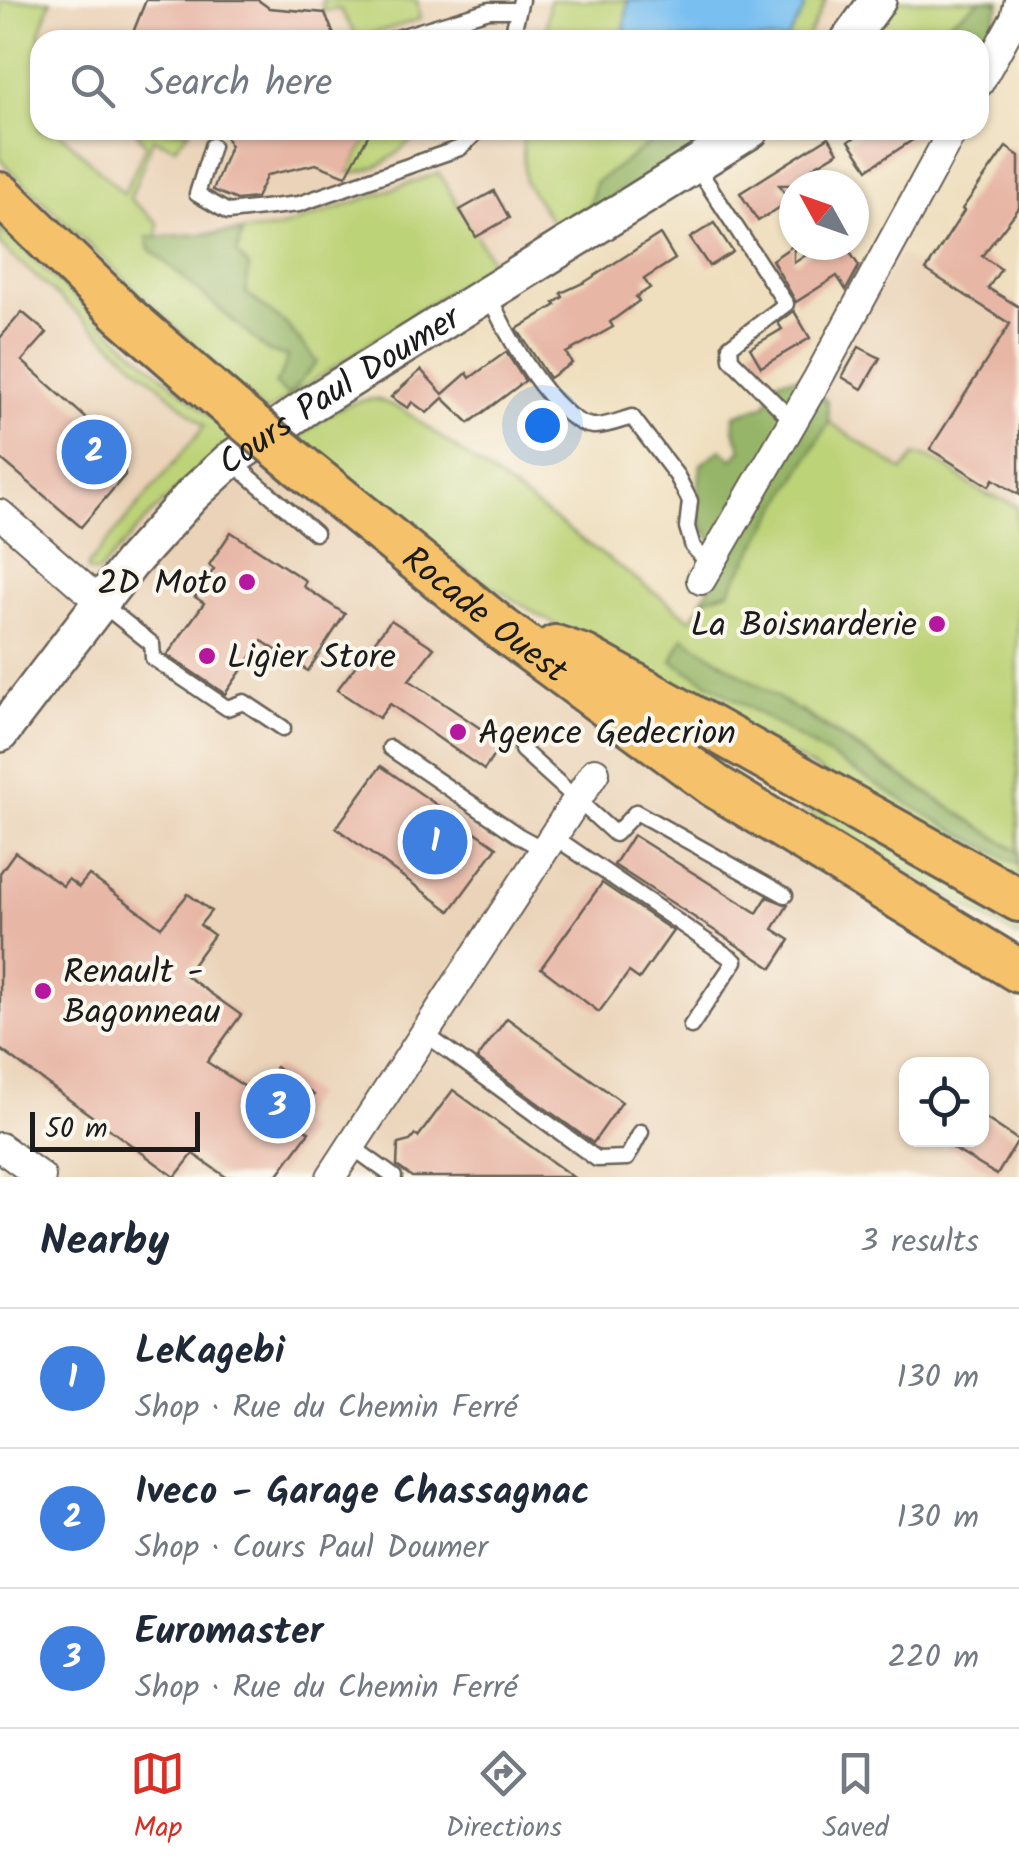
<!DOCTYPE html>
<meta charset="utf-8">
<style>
:root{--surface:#fff;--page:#f2f2f3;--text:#1f2937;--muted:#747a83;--line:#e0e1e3;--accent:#d93025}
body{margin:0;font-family:Kalam,sans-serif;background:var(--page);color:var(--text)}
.controls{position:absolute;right:30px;bottom:30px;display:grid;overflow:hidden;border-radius:20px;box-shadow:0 2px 8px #0004}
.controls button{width:90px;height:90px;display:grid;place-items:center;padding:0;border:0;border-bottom:2px solid var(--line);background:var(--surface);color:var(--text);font:50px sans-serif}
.compass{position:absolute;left:779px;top:170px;width:90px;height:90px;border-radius:50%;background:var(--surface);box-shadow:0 2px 8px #0004;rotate:310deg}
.scale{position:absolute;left:30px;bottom:25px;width:170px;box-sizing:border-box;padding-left:10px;border:5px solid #1c1c1c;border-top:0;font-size:28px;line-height:35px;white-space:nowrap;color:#1c1c1c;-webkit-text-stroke:8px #fbf7ec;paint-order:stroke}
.you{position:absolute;left:542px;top:425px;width:35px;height:35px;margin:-25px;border:8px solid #fff;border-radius:50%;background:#1a73e8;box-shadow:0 0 0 15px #1a73e833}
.badge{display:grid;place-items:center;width:65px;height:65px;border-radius:50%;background:var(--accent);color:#fff;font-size:32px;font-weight:700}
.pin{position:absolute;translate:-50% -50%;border:5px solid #fff;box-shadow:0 2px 10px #0006}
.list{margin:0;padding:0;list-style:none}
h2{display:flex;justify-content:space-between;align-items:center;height:130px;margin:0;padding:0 40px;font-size:42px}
h2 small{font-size:32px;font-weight:400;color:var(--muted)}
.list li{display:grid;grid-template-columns:65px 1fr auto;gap:30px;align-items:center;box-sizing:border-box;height:140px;padding:0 40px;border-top:2px solid var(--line)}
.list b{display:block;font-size:38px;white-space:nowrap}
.list p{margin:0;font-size:32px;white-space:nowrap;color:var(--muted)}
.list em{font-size:32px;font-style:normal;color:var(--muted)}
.icon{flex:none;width:55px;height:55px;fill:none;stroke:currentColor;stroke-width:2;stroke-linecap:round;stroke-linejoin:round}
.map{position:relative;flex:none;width:1019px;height:1177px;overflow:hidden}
.search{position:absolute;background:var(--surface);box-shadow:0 2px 8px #0004;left:30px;right:30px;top:30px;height:110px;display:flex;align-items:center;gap:25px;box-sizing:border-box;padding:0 35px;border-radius:30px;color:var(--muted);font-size:38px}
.sheet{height:550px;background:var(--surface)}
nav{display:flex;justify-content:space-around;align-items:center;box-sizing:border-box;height:140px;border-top:2px solid var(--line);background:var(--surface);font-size:28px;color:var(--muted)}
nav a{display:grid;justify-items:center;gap:5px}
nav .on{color:var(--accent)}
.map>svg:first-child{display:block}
</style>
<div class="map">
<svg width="1019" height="1177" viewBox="0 0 1019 1177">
<rect width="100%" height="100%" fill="#fbf7ec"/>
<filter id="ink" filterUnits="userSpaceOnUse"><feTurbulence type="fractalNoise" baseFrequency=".01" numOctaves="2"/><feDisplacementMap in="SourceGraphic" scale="20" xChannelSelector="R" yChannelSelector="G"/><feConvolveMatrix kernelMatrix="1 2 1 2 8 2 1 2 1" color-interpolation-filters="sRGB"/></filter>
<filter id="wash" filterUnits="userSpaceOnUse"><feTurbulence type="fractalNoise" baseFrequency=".0048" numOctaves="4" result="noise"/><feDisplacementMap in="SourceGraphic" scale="40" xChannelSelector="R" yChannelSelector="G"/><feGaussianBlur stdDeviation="2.25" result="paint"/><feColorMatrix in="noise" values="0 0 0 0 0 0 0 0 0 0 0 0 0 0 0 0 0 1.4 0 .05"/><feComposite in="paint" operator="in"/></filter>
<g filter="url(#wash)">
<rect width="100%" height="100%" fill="#efdfbf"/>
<g fill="#ead3b8" fill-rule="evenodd">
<path d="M 0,0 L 879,0 L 844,40 L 40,40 L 40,130 L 754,130 L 261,449 L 1019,992 L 1019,1177 L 0,1177 ZM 906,1064 L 982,1064 L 982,1140 L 906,1140 Z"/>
<path d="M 900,254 L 1019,332 L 1019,862 L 672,661 L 702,600 Z"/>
</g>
<g fill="#bdd378" stroke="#6c784a" stroke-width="2.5">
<path d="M 0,0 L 51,0 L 40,33 L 40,130 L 57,130 L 124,194 L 146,145 L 137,133 L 138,130 L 190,130 L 175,147 L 153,139 L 130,199 L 158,223 L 157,237 L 277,229 L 439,173 L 492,262 L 265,413 L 0,160 Z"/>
<path d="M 322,0 L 417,0 L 420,19 L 361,37 L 356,35 L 340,9 L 324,11 Z"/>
<path d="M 549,0 L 826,0 L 806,40 L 546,40 Z"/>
<path d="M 893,0 L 1000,0 L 999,6 L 944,40 L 872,40 Z"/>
<path d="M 372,130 L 407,130 L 417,135 C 396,155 379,172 348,173 Z"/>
<path d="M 522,130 L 697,130 L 556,228 L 525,182 Z"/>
<path d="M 0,228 L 116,336 L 237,438 L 151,514 L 98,573 L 88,571 L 88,565 L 205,426 L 0,245 Z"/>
<path d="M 376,399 L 402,409 L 691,619 L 829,422 L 903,471 L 915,455 C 943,456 961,483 986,494 C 996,498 1006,500 1017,506 L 1019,852 L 799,709 L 924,813 L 1019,865 L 1019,882 L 540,616 L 455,563 L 297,439 C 323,418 342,400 376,399 Z"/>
<path d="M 675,721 L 1019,914 L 1019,938 L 814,816 Z"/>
</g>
<g fill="#96b568" stroke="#596842" stroke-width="2.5">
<path d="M 981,0 L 994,0 L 999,6 L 979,54 L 979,40 L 923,40 Z"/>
<path d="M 668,130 L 721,130 L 596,211 L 590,205 L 595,183 Z"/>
<path d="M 242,232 L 237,254 L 249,267 L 246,293 L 286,324 L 317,362 L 288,396 L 275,385 L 284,369 L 287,356 L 269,352 L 150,249 L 147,237 Z"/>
<path d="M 799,377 L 827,401 L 829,422 L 729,591 L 702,600 L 727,556 C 691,521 696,512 701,464 L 721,449 L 733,459 L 742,449 L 734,430 L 735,415 L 765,405 L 778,380 Z"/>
<path d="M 683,637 L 1019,852 L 1019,865 L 924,813 L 672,661 Z"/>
</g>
<path fill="#79bff0" stroke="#4a6e86" stroke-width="2.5" d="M 628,0 L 804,0 L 804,10 L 787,40 L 623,40 Z"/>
<g id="blocks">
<g fill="#e7b6a5">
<path d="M 146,0 L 258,0 L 269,8 L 325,13 L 336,40 L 130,40 Z"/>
<path d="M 223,130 L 371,130 L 346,176 L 316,164 L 267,175 L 256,198 L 237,200 L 213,190 L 230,146 Z"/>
<path d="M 866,130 L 928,130 L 868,169 L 849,141 Z"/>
<path d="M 829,137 L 838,152 L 813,167 L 820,179 L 811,185 L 779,185 L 790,201 L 758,221 L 740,193 Z"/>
<path d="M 1006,147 L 1019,156 L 1019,208 L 982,256 L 1001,269 L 988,288 L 1019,307 L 1019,495 L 993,479 L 989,486 L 930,449 L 1010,324 L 926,270 L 964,211 L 962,209 Z"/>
<path d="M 494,191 L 509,218 L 476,237 L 460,210 Z"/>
<path d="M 714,223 L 733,252 L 709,266 L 690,238 Z"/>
<path d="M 660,234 L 675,259 L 644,279 L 650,288 L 636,297 L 639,301 L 610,322 L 613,327 L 566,353 L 572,363 L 549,378 L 517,329 L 556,305 L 554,303 L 563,297 L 561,293 L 585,282 Z"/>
<path d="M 794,245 L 794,263 L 818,247 L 830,258 L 847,248 L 859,266 L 846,290 L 837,276 L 796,302 L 772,260 Z"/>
<path d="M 794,311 L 810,338 L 761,367 L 750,348 L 782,329 L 778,323 Z"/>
<path d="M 22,312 L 47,333 L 22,361 L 123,451 L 125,475 L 81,527 L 0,458 L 0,338 Z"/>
<path d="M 859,347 L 880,358 L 862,389 L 842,377 Z"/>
<path d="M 506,352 L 525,381 L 469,423 L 443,398 L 427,413 L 412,402 L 408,408 L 391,397 L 421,370 L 443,394 L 467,373 L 470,378 Z"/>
<path d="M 231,532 L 306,581 L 303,586 L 345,614 L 308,671 L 262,641 L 225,694 L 167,655 L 204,603 L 195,597 L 214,569 L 209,565 Z"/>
<path d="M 391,620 L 434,648 L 409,680 L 502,743 L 484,770 L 390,704 L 379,718 L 337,690 Z"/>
<path d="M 381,766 L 497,847 L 450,911 L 336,828 Z"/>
<path d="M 633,835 L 757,913 L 767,897 L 788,905 L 773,929 L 790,940 L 772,968 L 614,865 Z"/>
<path d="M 15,852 L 63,886 L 68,879 L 79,887 L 89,875 L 161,927 L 188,894 L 211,911 L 200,925 L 214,935 L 185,975 L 241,1015 L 207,1062 L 256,1094 L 276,1067 L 314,1095 L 295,1122 L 309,1132 L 276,1177 L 226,1177 L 193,1154 L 175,1177 L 0,1049 L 0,873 Z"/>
<path d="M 602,883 L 673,931 L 639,979 L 629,972 L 599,1012 L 541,968 Z"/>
<path d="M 507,1018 L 622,1102 L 593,1143 L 477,1059 Z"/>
<path d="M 453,1090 L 573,1177 L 412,1177 L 397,1166 L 398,1144 L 410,1141 L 415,1135 L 418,1137 Z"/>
<path d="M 982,1116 L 1018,1140 L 997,1175 L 939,1140 L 982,1140 Z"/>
</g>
</g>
</g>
<g filter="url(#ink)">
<use href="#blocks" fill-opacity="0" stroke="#666055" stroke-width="2.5"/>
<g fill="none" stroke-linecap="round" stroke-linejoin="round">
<defs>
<g id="service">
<path d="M 390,40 L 489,10 L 517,10"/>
<path d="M 511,40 L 521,0"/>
<path d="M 212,146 L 197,194 L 228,212 L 299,204 L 460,148 L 479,130"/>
<path d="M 696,166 L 786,304 L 730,346 L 731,359 L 793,421"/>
<path d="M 489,294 C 501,327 555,424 593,426 C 605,427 621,420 632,417 L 677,476 L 690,501 L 687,527 L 693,547 L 710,565"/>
<path d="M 231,461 L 315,533"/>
<path d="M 101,603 L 152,644 L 153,658 L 227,708 L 244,702 L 283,728"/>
<path d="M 390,748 L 519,836 L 543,849"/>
<path d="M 522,750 L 615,834 L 636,812 L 785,895"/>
<path d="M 553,836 L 735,961 L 691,1026"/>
<path d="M 424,1033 L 597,1159 L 627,1158 L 641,1132"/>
<path d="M 351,1146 L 394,1177"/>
</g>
<g id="minor">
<path d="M 979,83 L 1015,18 L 1019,1"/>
<path d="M 0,514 L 99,601"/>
<path d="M 701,580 L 818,378 L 953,130"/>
<path d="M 0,1147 L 41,1177"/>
<path d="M 331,1177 L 595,772"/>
</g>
<g id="tertiary">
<path d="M 849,40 L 878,0"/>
<path id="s1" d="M 0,734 L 130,564 L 193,494 L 230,460 L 311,404 L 751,130"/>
</g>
<g id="primary">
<path d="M 0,194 L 124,315 L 236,412"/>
<path id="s2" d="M 298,464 L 502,629 L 715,786 L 1019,971"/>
<path d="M 555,647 L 585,657 L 1019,900"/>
</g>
</defs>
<use href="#service" stroke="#666055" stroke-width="19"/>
<use href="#minor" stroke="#666055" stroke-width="32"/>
<use href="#tertiary" stroke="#666055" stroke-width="40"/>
<use href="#primary" stroke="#666055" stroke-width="48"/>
<use href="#service" stroke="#fff" stroke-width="14"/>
<use href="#minor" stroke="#fff" stroke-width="28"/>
<use href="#tertiary" stroke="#fff" stroke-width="35"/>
<use href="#primary" stroke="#f5c16b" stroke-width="42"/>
<defs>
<path id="primary-bridge" d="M 236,412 L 298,464"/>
</defs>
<use href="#primary-bridge" stroke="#666055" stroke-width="48" stroke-linecap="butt"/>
<use href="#primary-bridge" stroke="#f5c16b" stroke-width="42"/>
</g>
</g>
<g fill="#b5179e" stroke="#fbf7ec" stroke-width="4">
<circle cx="247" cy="582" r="10"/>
<circle cx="937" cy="624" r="10"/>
<circle cx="207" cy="656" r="10"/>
<circle cx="458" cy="732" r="10"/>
<circle cx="43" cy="991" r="10"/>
</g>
<g text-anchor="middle" stroke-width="8" stroke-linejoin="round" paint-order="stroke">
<g font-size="35" fill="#1c1c1c" stroke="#fbf7ec">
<text dy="12" stroke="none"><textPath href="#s1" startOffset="488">Cours Paul Doumer</textPath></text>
<text dy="12" stroke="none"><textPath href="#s2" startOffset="240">Rocade Ouest</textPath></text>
</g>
<g font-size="35" fill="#1c1c1c" stroke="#fbf7ec" text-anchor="start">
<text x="227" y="594" text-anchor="end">2D Moto</text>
<text x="917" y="636" text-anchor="end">La Boisnarderie</text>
<text x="227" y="668">Ligier Store</text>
<text x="478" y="744">Agence Gedecrion</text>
<text x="63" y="983">Renault -<tspan x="63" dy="40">Bagonneau</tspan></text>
</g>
</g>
</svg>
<div class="controls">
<button><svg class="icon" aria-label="locate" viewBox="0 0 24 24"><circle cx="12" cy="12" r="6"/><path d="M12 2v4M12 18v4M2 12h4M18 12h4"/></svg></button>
</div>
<svg class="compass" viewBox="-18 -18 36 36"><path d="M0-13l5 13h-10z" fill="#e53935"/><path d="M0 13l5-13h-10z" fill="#747a83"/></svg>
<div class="scale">50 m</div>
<div class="you"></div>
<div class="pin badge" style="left:435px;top:842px;background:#3f7fe0">1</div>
<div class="pin badge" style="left:94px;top:452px;background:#3f7fe0">2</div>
<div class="pin badge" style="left:278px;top:1106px;background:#3f7fe0">3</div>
<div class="search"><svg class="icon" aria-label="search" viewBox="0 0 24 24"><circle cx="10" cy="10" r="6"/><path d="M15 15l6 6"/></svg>Search here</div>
</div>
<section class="sheet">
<h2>Nearby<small>3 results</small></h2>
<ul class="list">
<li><span class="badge" style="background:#3f7fe0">1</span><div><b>LeKagebi</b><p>Shop · Rue du Chemin Ferré</p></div><em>130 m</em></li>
<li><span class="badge" style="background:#3f7fe0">2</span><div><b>Iveco - Garage Chassagnac</b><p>Shop · Cours Paul Doumer</p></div><em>130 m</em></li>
<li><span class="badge" style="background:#3f7fe0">3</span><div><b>Euromaster</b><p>Shop · Rue du Chemin Ferré</p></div><em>220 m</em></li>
</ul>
</section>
<nav>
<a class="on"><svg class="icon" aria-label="map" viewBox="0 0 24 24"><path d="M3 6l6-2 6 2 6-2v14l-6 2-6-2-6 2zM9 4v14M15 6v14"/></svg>Map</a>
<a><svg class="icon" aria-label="directions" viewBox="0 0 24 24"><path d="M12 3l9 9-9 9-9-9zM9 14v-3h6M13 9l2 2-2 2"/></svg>Directions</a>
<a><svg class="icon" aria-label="saved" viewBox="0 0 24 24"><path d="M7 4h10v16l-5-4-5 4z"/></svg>Saved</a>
</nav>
